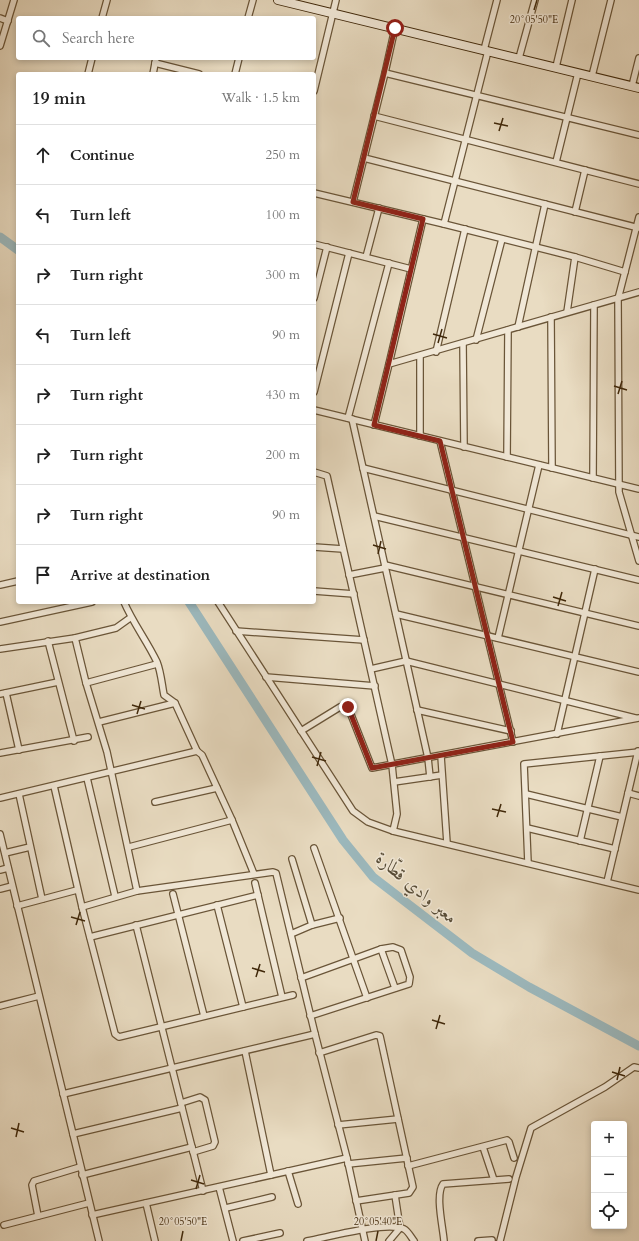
<!DOCTYPE html>
<meta charset="utf-8">
<style>
:root{--surface:#fff;--page:#f6f6f6;--text:#222;--muted:#767676;--line:#e0e0e0}
body{margin:0;font-family:Cardo,Amiri,serif;background:var(--page);color:var(--text)}
.controls{position:absolute;right:12px;bottom:12px;display:grid;overflow:hidden;border-radius:4px;box-shadow:0 2px 6px #0003}
.controls button{width:36px;height:36px;display:grid;place-items:center;padding:0;border:0;border-bottom:1px solid var(--line);background:var(--surface);color:var(--text);font:20px sans-serif}
.stop{position:absolute;width:12px;height:12px;margin:-9px;border:3px solid #8f2418;border-radius:50%;background:#fff}
.stop.end{background:#8f2418;border-color:#fff;box-shadow:0 1px 4px #0008}
.list{margin:0;padding:0;list-style:none}
h2{display:flex;justify-content:space-between;align-items:center;height:52px;margin:0;padding:0 16px;font-size:17px}
h2 small{font-size:13px;font-weight:400;color:var(--muted)}
.list li{display:grid;grid-template-columns:26px 1fr auto;gap:12px;align-items:center;box-sizing:border-box;height:60px;padding:0 16px;border-top:1px solid var(--line)}
.list b{display:block;font-size:15px;white-space:nowrap}
.list em{font-size:13px;font-style:normal;color:var(--muted)}
.icon{flex:none;width:22px;height:22px;fill:none;stroke:currentColor;stroke-width:2;stroke-linecap:round;stroke-linejoin:round}
.map{position:relative;flex:none;width:639px;height:1241px;overflow:hidden}
.search{position:absolute;background:var(--surface);box-shadow:0 2px 6px #0003;left:16px;top:16px;width:300px;height:44px;display:flex;align-items:center;gap:10px;box-sizing:border-box;padding:0 14px;border-radius:4px;color:var(--muted);font-size:15px}
.panel{position:absolute;background:var(--surface);box-shadow:0 2px 6px #0003;left:16px;top:72px;width:300px;height:532px;border-radius:4px}
.map>svg:first-child{display:block}
</style>
<div class="map">
<svg width="639" height="1241" viewBox="0 0 639 1241">
<rect width="100%" height="100%" fill="#e9dcc2"/>
<filter id="stains"><feTurbulence type="fractalNoise" baseFrequency=".005" numOctaves="4"/><feColorMatrix values="0 0 0 0 .2 0 0 0 0 .09 0 0 0 0 .02 0 0 0 .5 -.17"/></filter>
<radialGradient id="worn" r=".72"><stop offset=".6" stop-color="#630" stop-opacity="0"/><stop offset="1" stop-color="#630" stop-opacity=".3"/></radialGradient>
<g fill="none" stroke-linecap="round" stroke-linejoin="round">
<g stroke="#9cb9be" stroke-width="9">
<path d="M 0,237 L 18,250"/>
<path d="M 189,602 L 343,840 L 373,877 L 472,953 L 529,987 L 639,1046"/>
</g>
<defs>
<g id="street">
<path d="M 0,18 L 8,21"/>
<path d="M 102,18 L 107,0"/>
<path d="M 248,18 L 253,0"/>
<path d="M 0,46 L 14,0"/>
<path d="M 484,50 L 497,0"/>
<path d="M 488,51 L 444,224 L 575,257 L 567,312"/>
<path d="M 519,58 L 535,0"/>
<path d="M 155,63 L 199,74"/>
<path d="M 556,67 L 572,0"/>
<path d="M 385,73 L 395,28"/>
<path d="M 88,74 L 92,58"/>
<path d="M 153,74 L 156,58"/>
<path d="M 235,74 L 239,58"/>
<path d="M 592,76 L 611,0"/>
<path d="M 632,86 L 639,58"/>
<path d="M 314,91 L 336,0"/>
<path d="M 374,116 L 639,184"/>
<path d="M 364,158 L 639,228"/>
<path d="M 556,162 L 578,73"/>
<path d="M 314,193 L 444,224"/>
<path d="M 353,202 L 385,73 L 639,135"/>
<path d="M 575,212 L 585,170"/>
<path d="M 639,217 L 618,299 L 619,492 L 639,561"/>
<path d="M 314,244 L 411,269"/>
<path d="M 366,257 L 379,208"/>
<path d="M 575,257 L 625,272"/>
<path d="M 314,298 L 327,247"/>
<path d="M 551,317 L 552,468"/>
<path d="M 518,327 L 545,204"/>
<path d="M 476,340 L 502,239"/>
<path d="M 463,343 L 464,447"/>
<path d="M 436,352 L 465,229"/>
<path d="M 420,356 L 420,436"/>
<path d="M 389,364 L 423,219"/>
<path d="M 314,392 L 349,253"/>
<path d="M 314,410 L 639,489"/>
<path d="M 348,418 L 389,263"/>
<path d="M 352,419 L 428,758 L 430,777"/>
<path d="M 374,425 L 389,364 L 639,292"/>
<path d="M 440,441 L 513,742"/>
<path d="M 507,457 L 508,330"/>
<path d="M 363,468 L 639,537"/>
<path d="M 314,472 L 327,476 L 392,765 L 397,814 L 393,831"/>
<path d="M 593,478 L 594,305"/>
<path d="M 374,516 L 639,580"/>
<path d="M 314,547 L 343,549"/>
<path d="M 385,565 L 639,626"/>
<path d="M 349,575 L 385,568"/>
<path d="M 0,585 L 18,581"/>
<path d="M 314,591 L 354,594"/>
<path d="M 124,602 C 133,623 147,641 157,662 C 161,672 162,685 164,695 L 175,703 L 197,751"/>
<path d="M 218,602 L 353,811 L 368,822 L 393,831 L 639,890"/>
<path d="M 396,614 L 639,672"/>
<path d="M 0,622 L 92,602"/>
<path d="M 236,631 L 364,640"/>
<path d="M 75,638 L 86,683 L 107,752 L 137,891"/>
<path d="M 498,638 L 539,465"/>
<path d="M 48,641 L 74,741"/>
<path d="M 0,649 L 75,638 L 116,628 L 130,618"/>
<path d="M 371,669 L 406,661 L 635,718"/>
<path d="M 266,677 L 375,686"/>
<path d="M 86,683 L 157,664"/>
<path d="M 6,693 L 19,750"/>
<path d="M 0,694 L 58,682"/>
<path d="M 417,710 L 511,731"/>
<path d="M 99,722 L 175,703"/>
<path d="M 301,731 L 340,707 L 344,706 L 348,707 L 372,768 L 639,718"/>
<path d="M 557,734 L 595,569"/>
<path d="M 0,753 L 88,737"/>
<path d="M 441,756 L 447,843"/>
<path d="M 87,778 L 115,896"/>
<path d="M 394,782 L 442,775"/>
<path d="M 54,786 L 82,907 L 137,891 L 273,872 L 276,873 L 315,1034 L 347,1158 L 365,1241"/>
<path d="M 628,793 L 639,796"/>
<path d="M 19,794 L 42,899"/>
<path d="M 526,794 L 622,817"/>
<path d="M 0,798 L 197,751 L 202,755 L 232,820 L 254,874"/>
<path d="M 155,802 L 217,788"/>
<path d="M 527,828 L 615,849"/>
<path d="M 0,834 L 99,1241"/>
<path d="M 580,841 L 600,756"/>
<path d="M 129,847 L 232,820"/>
<path d="M 314,848 L 367,998"/>
<path d="M 5,853 L 30,847"/>
<path d="M 292,859 L 312,925"/>
<path d="M 528,863 L 524,764 L 639,752"/>
<path d="M 0,870 L 8,868"/>
<path d="M 607,882 L 638,751"/>
<path d="M 255,883 L 282,997"/>
<path d="M 0,889 L 12,886"/>
<path d="M 173,894 L 204,1016"/>
<path d="M 217,905 L 243,1007"/>
<path d="M 17,906 L 77,890"/>
<path d="M 82,907 L 115,1034 L 119,1037 L 293,995"/>
<path d="M 136,925 L 203,1191"/>
<path d="M 291,934 L 312,925 L 340,918"/>
<path d="M 90,937 L 258,895"/>
<path d="M 381,949 L 395,988"/>
<path d="M 301,978 L 381,949 L 393,947 L 401,950 L 410,977 L 409,984 L 310,1016"/>
<path d="M 0,1006 L 39,996"/>
<path d="M 245,1051 L 271,1175"/>
<path d="M 319,1053 L 376,1035 L 380,1036 L 413,1187 L 409,1193 L 356,1201"/>
<path d="M 63,1094 L 315,1034"/>
<path d="M 181,1103 L 200,1097 L 205,1100 L 215,1142 L 213,1146 L 193,1152"/>
<path d="M 338,1125 L 398,1119"/>
<path d="M 73,1134 L 182,1108"/>
<path d="M 483,1147 L 494,1180"/>
<path d="M 348,1164 L 407,1158"/>
<path d="M 408,1166 L 507,1140 L 509,1142 L 514,1158"/>
<path d="M 288,1171 L 298,1204"/>
<path d="M 82,1175 L 192,1147"/>
<path d="M 219,1187 L 233,1241"/>
<path d="M 146,1203 L 155,1241"/>
<path d="M 226,1208 L 272,1197"/>
<path d="M 92,1215 L 347,1158"/>
<path d="M 38,1216 L 32,1185 L 34,1181 L 80,1167"/>
<path d="M 4,1225 L 89,1203"/>
<path d="M 243,1241 L 280,1233"/>
<path d="M 307,1241 C 329,1237 386,1221 404,1229 C 408,1231 411,1237 414,1241"/>
<path d="M 389,1241 L 400,1228 L 395,1195"/>
<path d="M 444,1241 C 443,1227 435,1195 443,1184 L 509,1179"/>
<path d="M 478,1241 L 492,1240"/>
<path d="M 500,1241 L 516,1177 L 531,1128 L 605,1087 L 634,1067 L 639,1068"/>
</g>
<path id="secondary" d="M 278,0 L 639,88"/>
</defs>
<use href="#street" stroke="#6a5538" stroke-width="8"/>
<use href="#secondary" stroke="#40280a" stroke-width="10"/>
<use href="#street" stroke="#f1e8d7" stroke-width="5.5"/>
<use href="#secondary" stroke="#f1e8d7" stroke-width="8"/>
</g>
<g fill="none" stroke-linecap="round" stroke-linejoin="round">
<path stroke="#8f2418" stroke-width="5" d="M 348,707 L 372,768 L 513,742 L 440,441 L 374,425 L 423,219 L 353,202 L 395,28"/>
</g>
<path fill="none" stroke="#40280a" stroke-width="1.5" d="M 534,10 L 537,0M 494,123 L 508,126M 499,131 L 503,118M 433,334 L 447,338M 438,343 L 442,329M 614,386 L 627,390M 618,394 L 622,381M 373,545 L 386,549M 378,554 L 381,541M 553,597 L 566,601M 558,606 L 562,592M 132,705 L 145,709M 137,714 L 141,701M 312,757 L 326,761M 317,766 L 321,752M 492,809 L 506,812M 497,817 L 501,804M 71,917 L 85,921M 76,925 L 80,912M 252,968 L 265,972M 256,977 L 260,964M 432,1020 L 445,1024M 436,1029 L 440,1015M 612,1072 L 625,1076M 617,1080 L 620,1067M 11,1128 L 24,1132M 16,1137 L 19,1123M 191,1180 L 204,1184M 196,1189 L 200,1175M 181,1241 L 183,1231M 376,1241 L 378,1231"/>
<g text-anchor="middle" stroke-width="3" stroke-linejoin="round" paint-order="stroke">
<g font-size="18" font-style="italic" fill="#574c37" stroke="#f1e8d7">
<text transform="translate(417 888) rotate(40)" y="6">معبر وادي قطّارة</text>
</g>
</g>
<g font-size="10" text-anchor="middle" fill="#40280a" stroke="#f1e8d7" stroke-width="3" stroke-linejoin="round" paint-order="stroke">
<text x="534" y="23">20°05'50"E</text>
<text x="183" y="1225">20°05'50"E</text>
<text x="378" y="1225">20°05'40"E</text>
</g>
<rect width="100%" height="100%" filter="url(#stains)"/>
<rect width="100%" height="100%" fill="url(#worn)"/>
</svg>
<div class="controls">
<button>+</button>
<button>−</button>
<button><svg class="icon" aria-label="locate" viewBox="0 0 24 24"><circle cx="12" cy="12" r="6"/><path d="M12 2v4M12 18v4M2 12h4M18 12h4"/></svg></button>
</div>
<div class="stop" style="left:395px;top:28px"></div>
<div class="stop end" style="left:348px;top:707px"></div>
<div class="search"><svg class="icon" aria-label="search" viewBox="0 0 24 24"><circle cx="10" cy="10" r="6"/><path d="M15 15l6 6"/></svg>Search here</div>
<section class="panel">
<h2>19 min<small>Walk · 1.5 km</small></h2>
<ul class="list">
<li><svg class="icon" aria-label="ahead" viewBox="0 0 24 24"><path d="M12 20V5M6 11l6-6 6 6"/></svg><div><b>Continue</b></div><em>250 m</em></li>
<li><svg class="icon" aria-label="left" viewBox="0 0 24 24"><path d="M17 20v-9H6M10 6l-5 5 5 5"/></svg><div><b>Turn left</b></div><em>100 m</em></li>
<li><svg class="icon" aria-label="right" viewBox="0 0 24 24"><path d="M7 20v-9h11M14 6l5 5-5 5"/></svg><div><b>Turn right</b></div><em>300 m</em></li>
<li><svg class="icon" aria-label="left" viewBox="0 0 24 24"><path d="M17 20v-9H6M10 6l-5 5 5 5"/></svg><div><b>Turn left</b></div><em>90 m</em></li>
<li><svg class="icon" aria-label="right" viewBox="0 0 24 24"><path d="M7 20v-9h11M14 6l5 5-5 5"/></svg><div><b>Turn right</b></div><em>430 m</em></li>
<li><svg class="icon" aria-label="right" viewBox="0 0 24 24"><path d="M7 20v-9h11M14 6l5 5-5 5"/></svg><div><b>Turn right</b></div><em>200 m</em></li>
<li><svg class="icon" aria-label="right" viewBox="0 0 24 24"><path d="M7 20v-9h11M14 6l5 5-5 5"/></svg><div><b>Turn right</b></div><em>90 m</em></li>
<li><svg class="icon" aria-label="arrive" viewBox="0 0 24 24"><path d="M6 21V4h12l-3 4 3 4H6"/></svg><div><b>Arrive at destination</b></div></li>
</ul>
</section>
</div>
